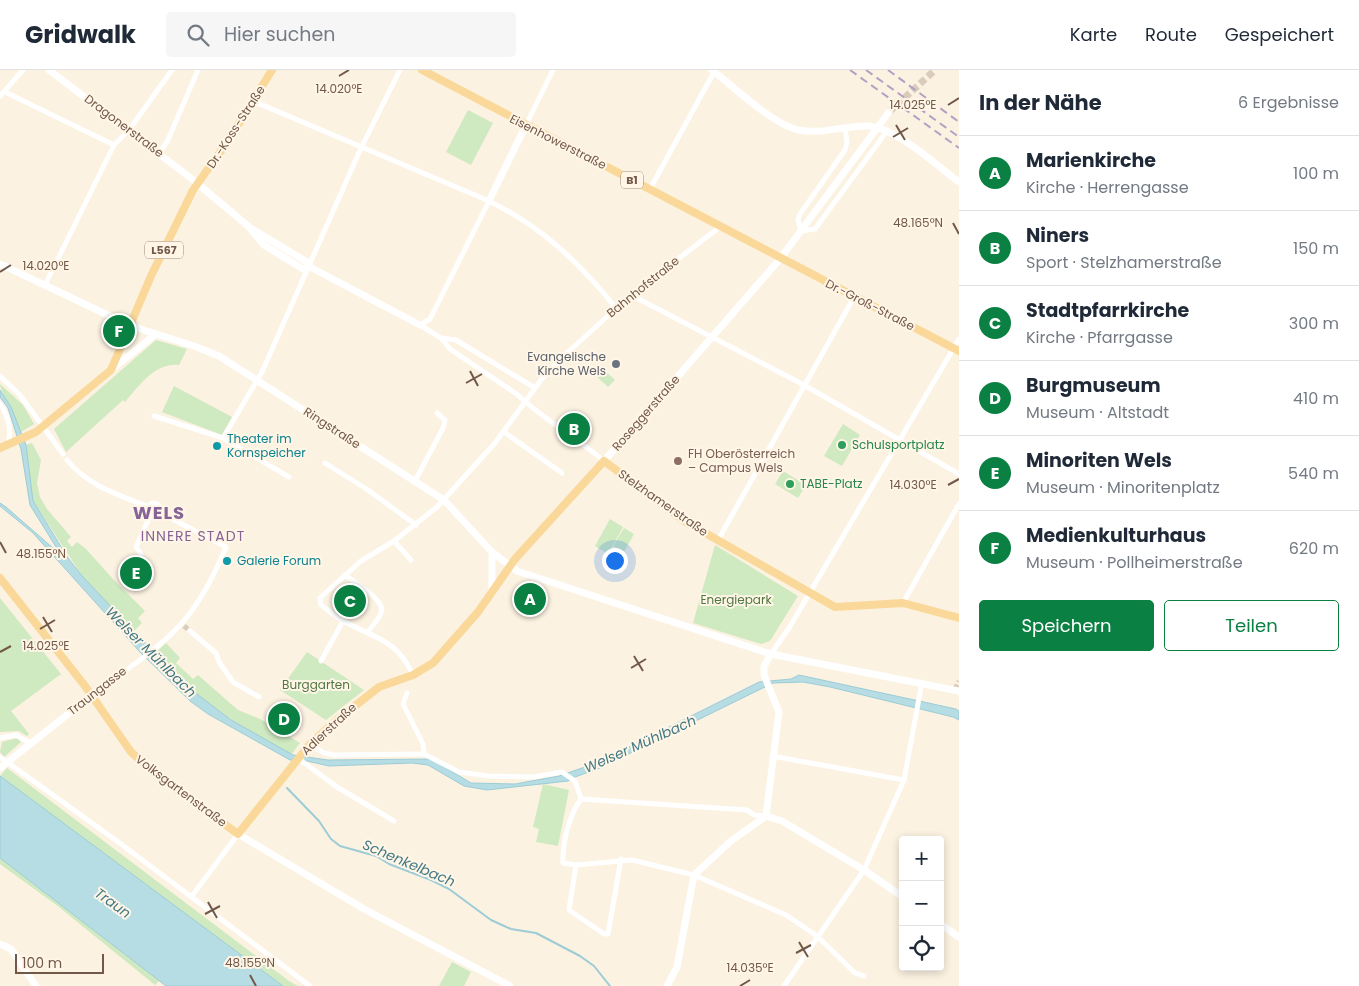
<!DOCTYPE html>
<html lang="de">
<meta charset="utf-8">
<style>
:root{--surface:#fff;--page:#f6f6f7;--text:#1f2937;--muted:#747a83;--line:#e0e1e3;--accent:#0b8043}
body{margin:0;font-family:Poppins,sans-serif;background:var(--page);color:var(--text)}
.controls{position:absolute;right:15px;bottom:15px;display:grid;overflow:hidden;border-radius:5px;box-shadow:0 2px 8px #0003}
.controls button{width:45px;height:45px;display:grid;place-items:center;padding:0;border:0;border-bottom:1px solid var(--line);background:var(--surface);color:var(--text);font:25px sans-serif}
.scale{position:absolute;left:15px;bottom:12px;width:89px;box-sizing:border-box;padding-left:5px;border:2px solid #725848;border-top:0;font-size:14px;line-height:18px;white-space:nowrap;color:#725848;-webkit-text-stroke:4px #fff6e7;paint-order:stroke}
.you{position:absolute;left:614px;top:490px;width:18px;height:18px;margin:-12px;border:4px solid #fff;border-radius:50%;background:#1a73e8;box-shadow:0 0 0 8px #1a73e833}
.badge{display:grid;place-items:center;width:32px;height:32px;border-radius:50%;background:var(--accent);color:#fff;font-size:16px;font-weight:700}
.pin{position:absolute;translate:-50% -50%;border:2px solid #fff;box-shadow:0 1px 5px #0006}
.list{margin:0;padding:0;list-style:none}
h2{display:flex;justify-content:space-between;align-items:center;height:65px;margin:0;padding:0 20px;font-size:21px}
h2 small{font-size:16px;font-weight:400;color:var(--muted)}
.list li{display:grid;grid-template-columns:32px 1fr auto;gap:15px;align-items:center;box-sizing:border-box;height:75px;padding:0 20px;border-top:1px solid var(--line)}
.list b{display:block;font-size:19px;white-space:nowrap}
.list p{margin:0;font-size:16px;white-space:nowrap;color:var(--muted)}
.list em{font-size:16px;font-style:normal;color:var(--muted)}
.actions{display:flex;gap:10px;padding:15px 20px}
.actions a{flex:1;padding:11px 0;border:1px solid var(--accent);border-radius:5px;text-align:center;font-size:18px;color:var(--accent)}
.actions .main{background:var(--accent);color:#fff}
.icon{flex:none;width:28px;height:28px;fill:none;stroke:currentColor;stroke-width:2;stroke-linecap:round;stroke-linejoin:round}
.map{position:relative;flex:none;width:959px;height:916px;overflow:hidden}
header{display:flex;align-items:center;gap:30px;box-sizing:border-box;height:70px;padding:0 25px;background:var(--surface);border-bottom:1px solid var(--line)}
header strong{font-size:24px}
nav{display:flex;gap:28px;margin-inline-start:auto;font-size:18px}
.search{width:350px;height:45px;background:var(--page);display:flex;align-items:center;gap:12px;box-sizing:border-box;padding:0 18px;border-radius:5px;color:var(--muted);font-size:19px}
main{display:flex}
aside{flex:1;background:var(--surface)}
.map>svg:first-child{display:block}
</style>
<header>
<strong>Gridwalk</strong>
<div class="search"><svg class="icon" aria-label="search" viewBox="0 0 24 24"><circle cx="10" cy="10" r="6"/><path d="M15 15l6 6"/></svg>Hier suchen</div>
<nav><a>Karte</a><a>Route</a><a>Gespeichert</a></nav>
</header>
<main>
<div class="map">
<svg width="959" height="916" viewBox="0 0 959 916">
<rect width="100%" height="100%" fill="#fcf2e1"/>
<g fill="#cfe9c0">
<path d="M 468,40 L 493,53 L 471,95 L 446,82 Z"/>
<path d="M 156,270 L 187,279 L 179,295 C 155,292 139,316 125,332 L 123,330 L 66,382 L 54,359 Z"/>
<path d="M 602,298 L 615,310 L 608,317 L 595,305 Z"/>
<path d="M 0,314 L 23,335 L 34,354 L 21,362 C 17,351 0,321 0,314 Z"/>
<path d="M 174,316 L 232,347 L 222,365 L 162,342 Z"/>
<path d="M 843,354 L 860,365 L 842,396 L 824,386 Z"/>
<path d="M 32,373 L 41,390 L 37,413 L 40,427 L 47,439 L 71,467 L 67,471 L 72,477 L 77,472 L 86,479 L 112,508 L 145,541 L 138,548 L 142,553 L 134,561 L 83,507 L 33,431 L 26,375 Z"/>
<path d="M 783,401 L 806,415 L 798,428 L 775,414 Z"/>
<path d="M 610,449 L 623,457 L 608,484 L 595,476 Z"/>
<path d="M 624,458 L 634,464 L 624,482 L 613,476 Z"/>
<path d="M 715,475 L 798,526 L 770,571 L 761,574 L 693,553 Z"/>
<path d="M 0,528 L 61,604 L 11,641 L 29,664 L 27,666 L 19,661 L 0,662 Z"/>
<path d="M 166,573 L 180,588 L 176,593 L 193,609 L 198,605 L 238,640 L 260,649 L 300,673 L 291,685 L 248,661 L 208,634 L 185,615 L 154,584 Z"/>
<path d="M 307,582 L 364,620 L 326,650 L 280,620 Z"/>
<path d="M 17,668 L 21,672 L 4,687 L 0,682 L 2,672 Z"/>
<path d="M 7,698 L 289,911 L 298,916 L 283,916 L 0,706 Z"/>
<path d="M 543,714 L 569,720 L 558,776 L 536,772 L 539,759 L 533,757 Z"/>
<path d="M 0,788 L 159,911 L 155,915 L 59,837 L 0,794 Z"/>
<path d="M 452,892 L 471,902 L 464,916 L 439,916 Z"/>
</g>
<g fill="#b6dde4" stroke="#9cccd6">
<path d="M 0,320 L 11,337 L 26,375 L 33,431 L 68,488 L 83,507 L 185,615 L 231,650 L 293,685 L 328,690 L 431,689 L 471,713 L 515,714 L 559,706 L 599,692 L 759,612 L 791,609 L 799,605 L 956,639 L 959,641 L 959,650 L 953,647 L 830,617 L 803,612 L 773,613 L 600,698 L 575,707 L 568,711 L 487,720 L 464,716 L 428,695 L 412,693 L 329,696 L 307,691 L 290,690 L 208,644 L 190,631 L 140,582 L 33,463 L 0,436 L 0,433 L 6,437 L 61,485 L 30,435 L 21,379 L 8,338 L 0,327 Z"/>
<path d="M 0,706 L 283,916 L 166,916 L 0,788 Z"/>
</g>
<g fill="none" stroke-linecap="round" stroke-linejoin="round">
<path stroke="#9cccd6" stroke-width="2" d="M 287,718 L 319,751 L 331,769 L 340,776 L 376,786 L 389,794 L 431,810 L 449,819 L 491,850 L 511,859 L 536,863 L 580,886 L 594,896 L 610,916"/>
<g stroke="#daccbb" stroke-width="5" stroke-dasharray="5 2.5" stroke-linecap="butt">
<path d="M 184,556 L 190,561"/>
<path d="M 955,619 L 959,611"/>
</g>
<path stroke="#daccbb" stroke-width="7" stroke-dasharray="7 3.5" stroke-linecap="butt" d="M 889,42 L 935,0"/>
<g stroke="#fff" stroke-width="5">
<path d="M 5,22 L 114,75"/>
<path d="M 0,26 L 23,0"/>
<path d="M 253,31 L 482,128 C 538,153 578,191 616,238"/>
<path d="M 526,55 L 553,0"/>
<path d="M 845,58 L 847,72 L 845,80 L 800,144 L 798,150 L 801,161 L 815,159 L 887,61"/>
<path d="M 159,83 L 167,72 L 198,0"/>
<path d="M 650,119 L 714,2"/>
<path d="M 45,215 L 114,75 L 129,60 L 172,0"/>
<path d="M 631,225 L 804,315 L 959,404"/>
<path d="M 420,255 L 441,268 L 450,279 L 518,325 C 544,350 576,367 604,391"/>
<path d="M 420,255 L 430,249 L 489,131"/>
<path d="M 442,268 L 456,270 L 535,318"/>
<path d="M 0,306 L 20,325 L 63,384"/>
<path d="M 0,334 C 8,346 12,360 8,374"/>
<path d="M 154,346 L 223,368 L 289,407"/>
<path d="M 504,362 L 562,403"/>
<path d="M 223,368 L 262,302 L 361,78 L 400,0"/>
<path d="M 67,390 C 88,416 119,425 149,437"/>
<path d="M 325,393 L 368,420 L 416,455"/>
<path d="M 415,411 L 443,358 L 445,350 L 437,343"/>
<circle cx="154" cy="439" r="6"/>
<path d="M 718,470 L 854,227"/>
<path d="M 394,471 L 411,490"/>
<path d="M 141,484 L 136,477 L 151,444"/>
<path d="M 345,505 C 354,512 387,531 381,543 C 379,549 372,556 368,562"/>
<path d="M 903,533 L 959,434"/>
<path d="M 190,561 L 216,583 L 219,592 L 233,612 L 259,627"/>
<path d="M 771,584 L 789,558 L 959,269"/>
<path d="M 321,591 L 343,551"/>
<path d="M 413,605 C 397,569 374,568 343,551 C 335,547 328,540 321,535 L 320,528 L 361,491 L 394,471 L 437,437 L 495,373 L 541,310 L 568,282 L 631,225 L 721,156"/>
<path d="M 407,623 L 403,634 L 423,674 L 424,684"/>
<path d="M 92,625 C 122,602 157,581 182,553 C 201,531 215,504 226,477 L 159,442"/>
<path d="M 0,668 L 16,665 L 30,673"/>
<path d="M 310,674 L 324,683 L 334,685 L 424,684 L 459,702 L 488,706 L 533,707 L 562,702 L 575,711 L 581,729"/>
<path d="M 772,686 L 904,710"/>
<path d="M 0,687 L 117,771 L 310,916"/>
<path d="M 299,687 L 303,692 L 337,717 L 394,751"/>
<path d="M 581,729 C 569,745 562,774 563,793 L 576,795 L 632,790 L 694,805 L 786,845 L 817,866 L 855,903 L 864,906"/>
<path d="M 581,729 L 747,740 L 754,745 L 766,746"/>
<path d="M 576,795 L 569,840 L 604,864 L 608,864 L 621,789"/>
<path d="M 192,826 L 238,764"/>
<path d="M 784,916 L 864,800 L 904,710 L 922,612"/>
</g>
<g stroke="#fff" stroke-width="7">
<path d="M 49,0 L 192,109 L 248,156 L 264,175 L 303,199 L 310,197"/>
<path d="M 712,0 C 734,17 767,49 792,58 C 816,67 844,55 868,56 C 897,58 936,95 959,112"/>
<path d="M 489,131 L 526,55"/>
<path d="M 252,159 L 307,192 L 310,197 L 420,255"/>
<path d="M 0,194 L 131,256 L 194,276 L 219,286 L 444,430 L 492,482 L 517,501 L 771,584 L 959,621"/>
<path d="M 111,300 L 156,264"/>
<path d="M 604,391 L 780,189 L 889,42"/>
<path d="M 492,482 L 492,523"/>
<path d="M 0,698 L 92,625"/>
<path d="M 766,746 L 779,642 L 764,605 L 764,596 L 771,584"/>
<path d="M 766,746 L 782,751 L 864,800 L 903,827"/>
<path d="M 238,764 L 364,839 L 510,916"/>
<path d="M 940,854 L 959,867"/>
<path d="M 0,874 L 11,879 L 36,916"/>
<path d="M 667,916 L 677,897 L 694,805 L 731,771 L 766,746"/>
</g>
<g stroke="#fad899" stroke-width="8">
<path d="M 422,0 L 959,281"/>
<path d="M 0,378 L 36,362 L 111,300 L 151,206 L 193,120 L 228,71 L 272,0"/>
<path d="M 0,508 L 85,616 L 131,682 L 157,705 L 238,764 L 310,674 L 337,650 L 379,617 L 413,605 L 433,593 L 478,542 L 515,489 L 604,391 L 686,452 L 835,537 L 903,533 L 959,548"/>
</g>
<g stroke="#b4a0c4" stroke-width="2" stroke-dasharray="8 5" stroke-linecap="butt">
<path d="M 850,0 L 959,78"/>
<path d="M 866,0 L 959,67"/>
<path d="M 888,0 L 959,52"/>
</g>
</g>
<path fill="none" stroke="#725848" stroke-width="2" d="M 339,6 L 349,0M 948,35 L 959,28M 896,55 L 905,70M 893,67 L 908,58M 953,153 L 959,164M 0,202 L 11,195M 470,301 L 478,316M 466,313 L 482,304M 948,415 L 959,409M 0,472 L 6,483M 43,547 L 52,562M 40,559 L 55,550M 0,582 L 11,576M 634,586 L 643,601M 631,598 L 646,589M 208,832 L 217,848M 205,844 L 220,836M 799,872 L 808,887M 796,883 L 811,875M 250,905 L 256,916M 740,916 L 750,910"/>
<circle fill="#6b7280" stroke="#fff6e7" stroke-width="2" cx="616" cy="294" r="5"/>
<g fill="#2e9e5b" stroke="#fff6e7" stroke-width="2">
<circle cx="842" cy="375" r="5"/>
<circle cx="790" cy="414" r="5"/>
</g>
<g fill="#0f9aa8" stroke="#fff6e7" stroke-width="2">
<circle cx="217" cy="376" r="5"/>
<circle cx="227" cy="491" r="5"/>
</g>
<circle fill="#8d6e63" stroke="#fff6e7" stroke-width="2" cx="678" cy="391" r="5"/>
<g text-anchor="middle" stroke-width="4" stroke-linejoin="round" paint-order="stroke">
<g fill="#fff6e7" stroke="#9c8778" stroke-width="1">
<rect x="621" y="101.5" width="22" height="17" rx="4"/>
<rect x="145" y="171.5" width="38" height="17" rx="4"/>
</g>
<g font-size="11" font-weight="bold" fill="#725848">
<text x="632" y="114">B1</text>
<text x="164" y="184">L567</text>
</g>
<g font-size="12" fill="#725848" stroke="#fff6e7">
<text transform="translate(124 56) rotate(37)" y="4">Dragonerstraße</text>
<text transform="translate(236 57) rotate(-57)" y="4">Dr.-Koss-Straße</text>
<text transform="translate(558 72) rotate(27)" y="4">Eisenhowerstraße</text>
<text transform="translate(643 217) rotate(-39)" y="4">Bahnhofstraße</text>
<text transform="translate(870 235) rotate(27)" y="4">Dr.-Groß-Straße</text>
<text transform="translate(646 343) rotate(-49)" y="4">Roseggerstraße</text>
<text transform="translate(332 358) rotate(33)" y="4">Ringstraße</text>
<text transform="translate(663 433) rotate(35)" y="4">Stelzhamerstraße</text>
<text transform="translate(97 621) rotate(-38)" y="4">Traungasse</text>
<text transform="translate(329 659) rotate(-43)" y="4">Adlerstraße</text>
<text transform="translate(181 721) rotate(37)" y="4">Volksgartenstraße</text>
</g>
<g font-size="12" fill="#5b616d" stroke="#fff6e7" text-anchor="end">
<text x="606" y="291">Evangelische<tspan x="606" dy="14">Kirche Wels</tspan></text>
</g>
<g font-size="12" fill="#0d838f" stroke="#fff6e7" text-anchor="start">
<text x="227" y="373">Theater im<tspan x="227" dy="14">Kornspeicher</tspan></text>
<text x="237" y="495">Galerie Forum</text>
</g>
<g font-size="12" fill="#27864d" stroke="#fff6e7" text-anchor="start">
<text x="852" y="379">Schulsportplatz</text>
<text x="800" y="418">TABE-Platz</text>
</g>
<g font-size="12" fill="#785e54" stroke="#fff6e7" text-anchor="start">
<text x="688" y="388">FH Oberösterreich<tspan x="688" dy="14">– Campus Wels</tspan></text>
</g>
<g font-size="12" fill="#507841" stroke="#fff6e7">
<text x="736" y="534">Energiepark</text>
<text x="316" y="619">Burggarten</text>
</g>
<g font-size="14" letter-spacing="1" fill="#866496" stroke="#fff6e7">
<text x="193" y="471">INNERE STADT</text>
</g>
<g font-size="14" font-style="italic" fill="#427985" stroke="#fff6e7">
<text transform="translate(151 582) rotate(45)" y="5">Welser Mühlbach</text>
<text transform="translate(640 674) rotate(-24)" y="5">Welser Mühlbach</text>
<text transform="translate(409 793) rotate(23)" y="5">Schenkelbach</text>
<text transform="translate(113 833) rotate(36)" y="5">Traun</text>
</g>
<g font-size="18" font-weight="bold" letter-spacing="1" fill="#866496" stroke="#fff6e7">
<text x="159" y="449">WELS</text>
</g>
</g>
<g font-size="12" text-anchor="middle" fill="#725848" stroke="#fff6e7" stroke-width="4" stroke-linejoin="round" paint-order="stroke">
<text x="339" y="23">14.020°E</text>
<text x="913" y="39">14.025°E</text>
<text x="918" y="157">48.165°N</text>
<text x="46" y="200">14.020°E</text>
<text x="913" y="419">14.030°E</text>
<text x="41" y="488">48.155°N</text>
<text x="46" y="580">14.025°E</text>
<text x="250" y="897">48.155°N</text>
<text x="750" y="902">14.035°E</text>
</g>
</svg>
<div class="controls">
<button>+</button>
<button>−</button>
<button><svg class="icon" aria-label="locate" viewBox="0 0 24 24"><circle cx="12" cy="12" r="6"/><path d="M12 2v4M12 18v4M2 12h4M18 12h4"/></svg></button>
</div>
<div class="scale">100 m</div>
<div class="you"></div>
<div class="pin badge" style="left:530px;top:529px">A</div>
<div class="pin badge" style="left:574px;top:359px">B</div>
<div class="pin badge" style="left:350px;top:531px">C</div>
<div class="pin badge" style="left:284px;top:649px">D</div>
<div class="pin badge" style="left:136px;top:503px">E</div>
<div class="pin badge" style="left:119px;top:261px">F</div>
</div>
<aside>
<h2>In der Nähe<small>6 Ergebnisse</small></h2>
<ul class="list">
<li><span class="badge">A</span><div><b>Marienkirche</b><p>Kirche · Herrengasse</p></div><em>100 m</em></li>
<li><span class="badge">B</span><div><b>Niners</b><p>Sport · Stelzhamerstraße</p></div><em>150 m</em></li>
<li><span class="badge">C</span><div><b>Stadtpfarrkirche</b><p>Kirche · Pfarrgasse</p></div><em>300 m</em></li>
<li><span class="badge">D</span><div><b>Burgmuseum</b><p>Museum · Altstadt</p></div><em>410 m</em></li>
<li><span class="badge">E</span><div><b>Minoriten Wels</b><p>Museum · Minoritenplatz</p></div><em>540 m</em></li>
<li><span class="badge">F</span><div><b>Medienkulturhaus</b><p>Museum · Pollheimerstraße</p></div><em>620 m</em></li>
</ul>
<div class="actions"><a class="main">Speichern</a><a>Teilen</a></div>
</aside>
</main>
